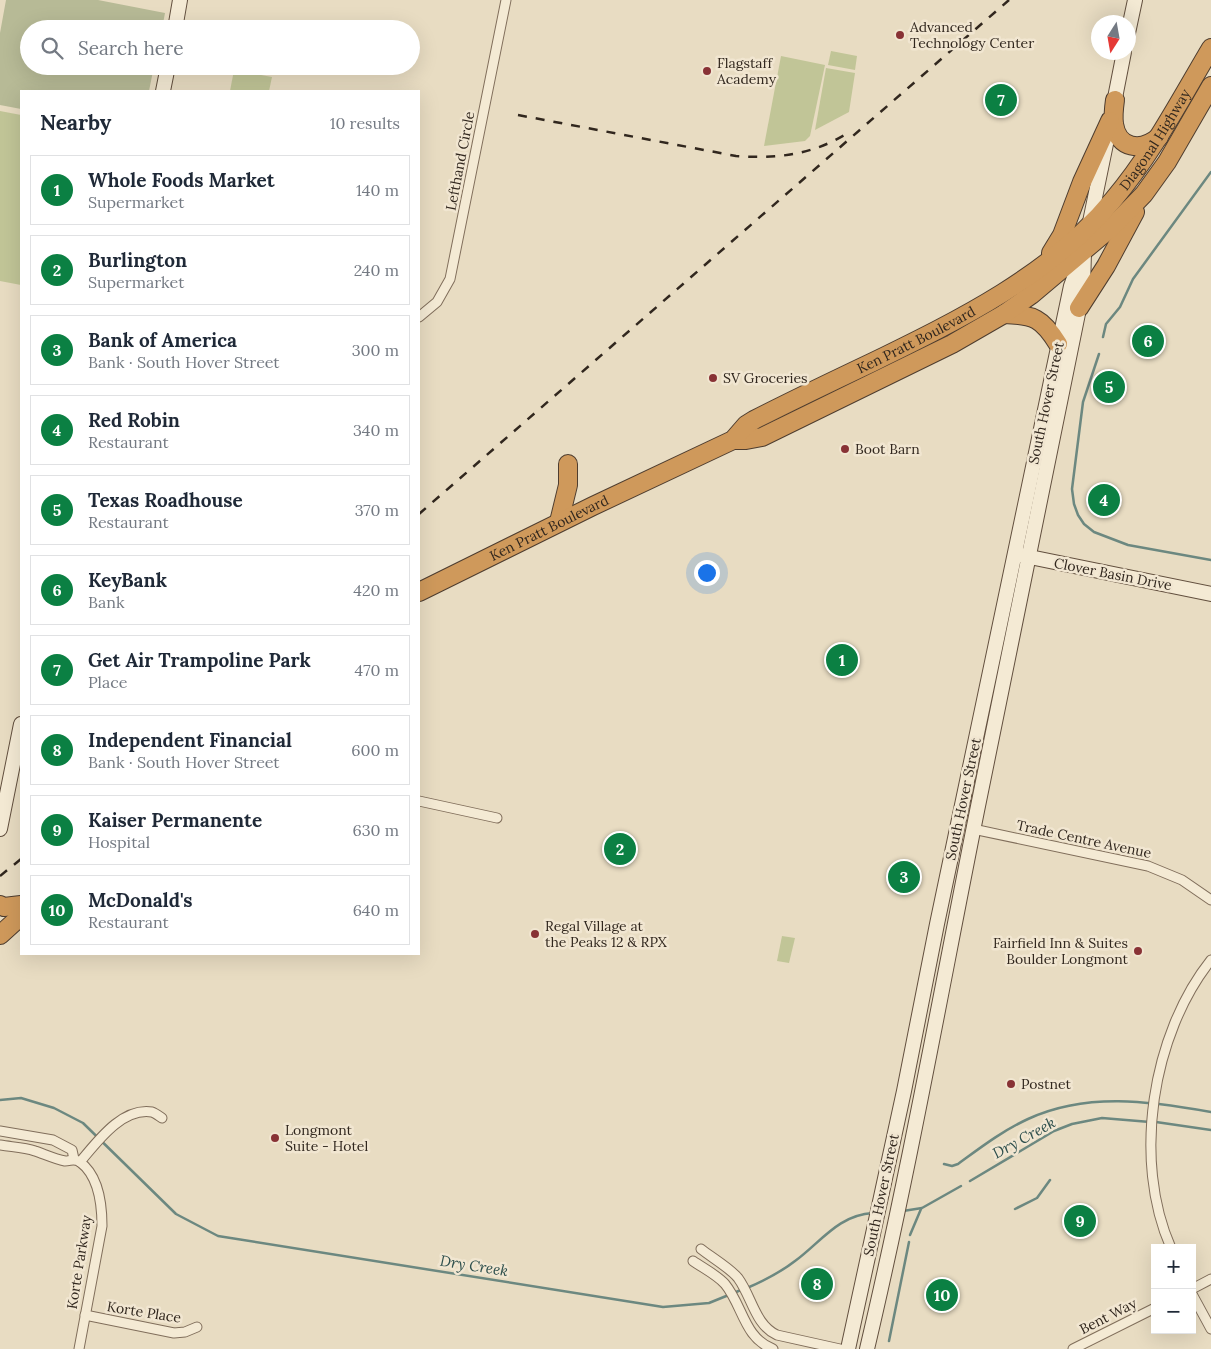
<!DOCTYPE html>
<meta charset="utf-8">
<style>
:root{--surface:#fff;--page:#f6f6f7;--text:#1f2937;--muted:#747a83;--line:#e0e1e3;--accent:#0b8043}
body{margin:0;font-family:Lora,serif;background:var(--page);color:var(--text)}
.controls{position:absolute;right:15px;bottom:15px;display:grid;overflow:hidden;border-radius:0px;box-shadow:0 5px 20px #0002}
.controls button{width:45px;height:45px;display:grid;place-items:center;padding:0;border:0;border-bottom:1px solid var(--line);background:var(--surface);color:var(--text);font:25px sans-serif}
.compass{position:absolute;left:1091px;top:15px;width:45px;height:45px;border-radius:50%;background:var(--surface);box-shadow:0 5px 20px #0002;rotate:191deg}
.you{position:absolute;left:706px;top:572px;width:18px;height:18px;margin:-12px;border:4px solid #fff;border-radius:50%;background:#1a73e8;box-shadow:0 0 0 8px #1a73e833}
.badge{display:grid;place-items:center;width:32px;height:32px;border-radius:50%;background:var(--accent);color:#fff;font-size:16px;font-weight:700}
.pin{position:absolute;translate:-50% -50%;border:2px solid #fff;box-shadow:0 1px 5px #0006}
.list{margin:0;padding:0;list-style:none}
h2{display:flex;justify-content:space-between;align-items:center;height:65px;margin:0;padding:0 20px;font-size:21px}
h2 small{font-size:16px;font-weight:400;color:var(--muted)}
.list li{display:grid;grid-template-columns:32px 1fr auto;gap:15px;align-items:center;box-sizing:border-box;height:70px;margin:0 10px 10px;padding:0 10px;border:1px solid var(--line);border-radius:0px}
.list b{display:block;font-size:19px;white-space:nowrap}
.list p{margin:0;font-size:16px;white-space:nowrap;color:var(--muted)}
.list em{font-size:16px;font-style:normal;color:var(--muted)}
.icon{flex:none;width:28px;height:28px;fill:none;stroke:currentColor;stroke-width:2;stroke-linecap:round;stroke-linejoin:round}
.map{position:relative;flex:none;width:1211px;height:1349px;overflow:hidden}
.search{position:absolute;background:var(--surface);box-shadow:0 5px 20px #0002;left:20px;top:20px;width:400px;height:55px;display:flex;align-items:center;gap:12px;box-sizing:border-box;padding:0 18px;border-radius:28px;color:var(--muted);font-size:19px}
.panel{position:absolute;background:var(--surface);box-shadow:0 5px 20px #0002;left:20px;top:90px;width:400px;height:865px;border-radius:0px}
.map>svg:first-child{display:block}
</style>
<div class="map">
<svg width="1211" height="1349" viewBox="0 0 1211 1349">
<rect width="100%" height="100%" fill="#e8dcc2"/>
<g fill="#c1c597">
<path d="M 831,51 L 857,56 L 855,70 L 828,65 Z"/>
<path d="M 781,56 L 825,65 L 810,136 L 805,141 L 764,146 Z"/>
<path d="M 826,68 L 855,73 L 849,112 L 815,130 Z"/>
<path d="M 234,70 L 272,77 L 269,91 L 230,91 Z"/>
<path d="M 0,111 L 21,115 L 21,285 L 0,281 Z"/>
<path d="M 782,936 L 795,938 L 789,963 L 777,961 Z"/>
</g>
<path fill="#b7ba96" d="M 6,0 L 98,0 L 165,13 L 162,29 L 29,29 L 29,66 L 154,66 L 149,91 L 21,91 L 21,109 L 0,105 L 0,33 Z"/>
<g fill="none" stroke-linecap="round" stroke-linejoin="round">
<g stroke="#6c8880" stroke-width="2.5">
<path d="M 1103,337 L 1106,324 L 1120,307 L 1133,279 L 1211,172"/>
<path d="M 1099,354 L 1083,402 L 1072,489 L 1074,504 L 1078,515 L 1084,524 L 1094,532 L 1128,545 L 1211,560"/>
<path d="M 0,1100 L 21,1098 L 54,1108 L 83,1123 L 176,1214 L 218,1236 L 663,1307 L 709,1303 L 741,1290"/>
<path d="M 1156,1122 L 1211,1130"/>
<path d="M 944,1164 L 952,1166 L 958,1164 C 980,1148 1002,1131 1028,1119 C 1086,1092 1150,1101 1211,1112"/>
<path d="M 970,1181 L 1054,1131 L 1072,1124 L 1102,1118 L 1150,1122"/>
<path d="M 1015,1209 L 1037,1198 L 1050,1180"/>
<path d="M 903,1211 L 922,1208 L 961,1186"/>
<path d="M 910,1235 L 921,1209"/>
<path d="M 747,1288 C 763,1281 781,1272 795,1261 C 821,1242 838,1215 873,1213"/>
<path d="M 889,1341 L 909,1242"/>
</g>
<defs>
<g id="street">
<path d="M 419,317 L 437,302 L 450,279 L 506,0"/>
<path d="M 419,801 L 497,818"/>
<path d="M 973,829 L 1148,866 L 1182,880 L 1211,900"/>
<path d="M 0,1131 L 53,1140 L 72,1150 L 74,1159"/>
<path d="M 0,1145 C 11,1147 24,1147 35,1151 C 44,1154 55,1159 65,1161 C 71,1161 74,1158 80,1162 C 99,1176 102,1205 102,1226 L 79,1349"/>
<path d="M 80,1162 C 97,1142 122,1107 152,1112 C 155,1113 159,1116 162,1118"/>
<path d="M 1171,1248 C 1132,1160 1152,1034 1211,960"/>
<path d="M 701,1249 C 711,1257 730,1268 738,1278 C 752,1297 755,1325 777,1335 L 840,1349"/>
<path d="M 693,1261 C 703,1268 717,1275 725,1284 C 743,1306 744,1338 773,1349"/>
<path d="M 1192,1289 L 1211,1279"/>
<path d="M 1192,1294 L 1211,1329"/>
<path d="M 85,1315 L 174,1333 L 185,1332 L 197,1327"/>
<path d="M 1073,1349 L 1155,1308"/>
</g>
<g id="secondary">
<path d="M 175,29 L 180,0"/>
<path d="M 1128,33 L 1135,0"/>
<path d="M 163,91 L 168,66"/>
<path d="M 1113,108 L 1124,52"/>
<path d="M 1020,555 L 1211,594"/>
<path d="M 0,829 L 21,724"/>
<path d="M 848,1349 L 904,1091 L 937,924 L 1071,286 L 1080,261"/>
<path d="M 867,1349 C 909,1171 941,991 977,811 C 1011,637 1047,463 1083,289 L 1084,251 L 1107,139"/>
</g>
<g id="highway">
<path d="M 1115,100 C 1114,107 1113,116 1114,124 C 1118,149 1141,152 1159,137"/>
<path d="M 1051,253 L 1062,235 L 1082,182 L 1110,121"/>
<path d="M 1079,308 L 1106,266 L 1135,212"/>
<path d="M 1004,314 C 1034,315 1042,318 1058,344"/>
<path d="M 733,440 L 746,440 L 762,437 L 952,344 L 1004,314 L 1031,295 L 1113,226 L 1144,194 L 1167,162 L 1211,86"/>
<path d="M 559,522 L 568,485 L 568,464"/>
<path id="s1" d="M 419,592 L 593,506 L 733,440 L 746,425 L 754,420 C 793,400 833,381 873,362 C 959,320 1051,275 1113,200 C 1152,154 1180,100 1211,48"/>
<path d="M 0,905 L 4,907 L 21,905"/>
<path d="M 0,935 L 21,916"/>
</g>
</defs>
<use href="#street" stroke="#806e5b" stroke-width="11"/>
<use href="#secondary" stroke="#624f3e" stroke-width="16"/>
<use href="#highway" stroke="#4e3d2f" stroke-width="20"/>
<use href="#street" stroke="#f4ead4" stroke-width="9"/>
<use href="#secondary" stroke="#f4ead4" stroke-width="14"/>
<use href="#highway" stroke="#cf995b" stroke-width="18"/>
<g stroke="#31271e" stroke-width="2.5" stroke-dasharray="9 9" stroke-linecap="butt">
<path d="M 518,115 L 736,156 C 777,159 812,155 848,133"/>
<path d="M 419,514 L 1009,0"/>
<path d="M 0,876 L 21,859"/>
</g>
</g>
<g fill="#883235" stroke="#f1e6d1" stroke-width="2">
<circle cx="900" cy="35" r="5"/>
<circle cx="707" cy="71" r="5"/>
<circle cx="713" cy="378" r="5"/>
<circle cx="845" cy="449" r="5"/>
<circle cx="535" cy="934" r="5"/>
<circle cx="1138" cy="951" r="5"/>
<circle cx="1011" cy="1084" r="5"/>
<circle cx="275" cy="1138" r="5"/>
</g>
<g text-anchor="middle" stroke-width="5" stroke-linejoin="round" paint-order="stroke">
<g font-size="14" fill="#31271e" stroke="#f1e6d1" text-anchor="start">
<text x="910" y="32">Advanced<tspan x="910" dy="16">Technology Center</tspan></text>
<text x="717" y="68">Flagstaff<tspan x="717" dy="16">Academy</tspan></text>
<text x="723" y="383">SV Groceries</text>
<text x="855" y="454">Boot Barn</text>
<text x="545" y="931">Regal Village at<tspan x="545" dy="16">the Peaks 12 &amp; RPX</tspan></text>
<text x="1128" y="948" text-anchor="end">Fairfield Inn &amp; Suites<tspan x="1128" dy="16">Boulder Longmont</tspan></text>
<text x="1021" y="1089">Postnet</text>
<text x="285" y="1135">Longmont<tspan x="285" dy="16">Suite - Hotel</tspan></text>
</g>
<g font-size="14" fill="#31271e" stroke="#f1e6d1">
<text dy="5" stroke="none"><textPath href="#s1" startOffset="876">Diagonal Highway</textPath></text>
<text transform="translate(460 161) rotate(-79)" y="5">Lefthand Circle</text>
<text dy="5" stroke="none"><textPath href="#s1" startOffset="559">Ken Pratt Boulevard</textPath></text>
<text transform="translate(1046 403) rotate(-78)" y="5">South Hover Street</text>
<text dy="5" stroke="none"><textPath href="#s1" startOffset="145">Ken Pratt Boulevard</textPath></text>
<text transform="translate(1113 574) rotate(11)" y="5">Clover Basin Drive</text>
<text transform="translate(963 799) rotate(-78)" y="5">South Hover Street</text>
<text transform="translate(1084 839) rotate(12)" y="5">Trade Centre Avenue</text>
<text transform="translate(881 1195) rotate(-78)" y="5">South Hover Street</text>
<text transform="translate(79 1262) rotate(-81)" y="5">Korte Parkway</text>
<text transform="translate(144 1312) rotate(9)" y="5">Korte Place</text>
<text transform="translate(1108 1316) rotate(-27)" y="5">Bent Way</text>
</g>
<g font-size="15" font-style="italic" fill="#2f504d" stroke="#f1e6d1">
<text transform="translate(1024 1138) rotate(-29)" y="5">Dry Creek</text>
<text transform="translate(474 1266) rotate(9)" y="5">Dry Creek</text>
</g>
</g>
</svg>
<div class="controls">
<button>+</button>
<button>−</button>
</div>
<svg class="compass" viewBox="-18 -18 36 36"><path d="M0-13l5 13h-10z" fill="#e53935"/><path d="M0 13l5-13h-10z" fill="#747a83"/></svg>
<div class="you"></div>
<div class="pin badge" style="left:842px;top:660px">1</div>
<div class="pin badge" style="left:620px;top:849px">2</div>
<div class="pin badge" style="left:904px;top:877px">3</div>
<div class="pin badge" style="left:1104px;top:500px">4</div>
<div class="pin badge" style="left:1109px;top:387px">5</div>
<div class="pin badge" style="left:1148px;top:341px">6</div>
<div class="pin badge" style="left:1001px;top:100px">7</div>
<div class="pin badge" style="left:817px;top:1284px">8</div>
<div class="pin badge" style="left:1080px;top:1221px">9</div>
<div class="pin badge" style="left:942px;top:1295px">10</div>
<div class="search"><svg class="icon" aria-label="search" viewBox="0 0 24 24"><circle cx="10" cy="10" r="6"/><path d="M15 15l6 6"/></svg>Search here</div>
<section class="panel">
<h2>Nearby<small>10 results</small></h2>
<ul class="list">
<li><span class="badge">1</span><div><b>Whole Foods Market</b><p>Supermarket</p></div><em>140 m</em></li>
<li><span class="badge">2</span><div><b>Burlington</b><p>Supermarket</p></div><em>240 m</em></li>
<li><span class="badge">3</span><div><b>Bank of America</b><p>Bank · South Hover Street</p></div><em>300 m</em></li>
<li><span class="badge">4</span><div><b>Red Robin</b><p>Restaurant</p></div><em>340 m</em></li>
<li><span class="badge">5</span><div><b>Texas Roadhouse</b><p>Restaurant</p></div><em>370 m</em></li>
<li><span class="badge">6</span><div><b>KeyBank</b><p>Bank</p></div><em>420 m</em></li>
<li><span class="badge">7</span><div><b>Get Air Trampoline Park</b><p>Place</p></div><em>470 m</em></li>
<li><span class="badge">8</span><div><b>Independent Financial</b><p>Bank · South Hover Street</p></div><em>600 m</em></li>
<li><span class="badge">9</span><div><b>Kaiser Permanente</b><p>Hospital</p></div><em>630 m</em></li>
<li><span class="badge">10</span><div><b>McDonald's</b><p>Restaurant</p></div><em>640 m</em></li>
</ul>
</section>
</div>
